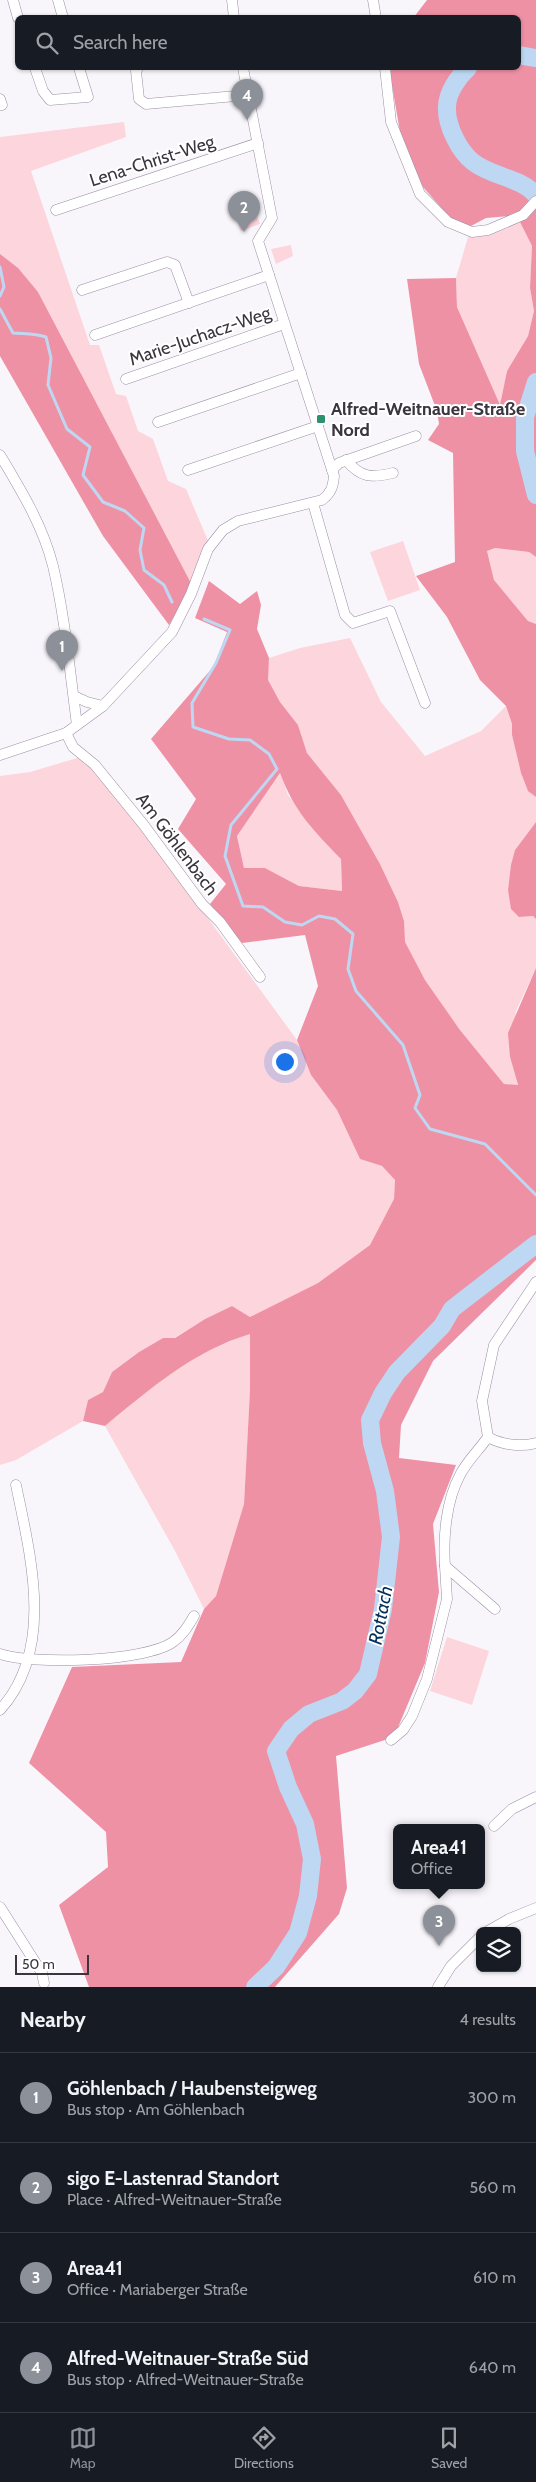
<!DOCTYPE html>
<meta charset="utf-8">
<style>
:root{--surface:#171b24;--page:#242831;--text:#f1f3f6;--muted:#9ea1a6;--line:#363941;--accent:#8c9099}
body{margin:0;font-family:Cabin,sans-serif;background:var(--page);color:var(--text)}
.controls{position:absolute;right:15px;bottom:15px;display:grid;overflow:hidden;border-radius:8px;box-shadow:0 1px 4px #0004}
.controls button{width:45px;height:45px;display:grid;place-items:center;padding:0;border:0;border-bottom:1px solid var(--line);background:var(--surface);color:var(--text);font:25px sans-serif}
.scale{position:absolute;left:15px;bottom:12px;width:74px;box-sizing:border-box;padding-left:5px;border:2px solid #3a353f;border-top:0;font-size:14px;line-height:18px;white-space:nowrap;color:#3a353f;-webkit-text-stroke:4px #fff;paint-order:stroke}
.you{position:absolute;left:284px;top:1061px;width:18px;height:18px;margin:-12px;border:4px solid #fff;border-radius:50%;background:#1a73e8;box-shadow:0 0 0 8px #1a73e833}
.badge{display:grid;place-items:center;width:32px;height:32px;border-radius:50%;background:var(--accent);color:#fff;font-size:16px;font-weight:700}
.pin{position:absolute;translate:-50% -41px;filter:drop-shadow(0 1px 2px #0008)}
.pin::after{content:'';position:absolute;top:26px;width:18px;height:15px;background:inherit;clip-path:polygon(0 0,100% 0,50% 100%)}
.popup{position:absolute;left:393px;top:1824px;width:92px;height:65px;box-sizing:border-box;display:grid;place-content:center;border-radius:8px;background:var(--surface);filter:drop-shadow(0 1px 4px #0005);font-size:16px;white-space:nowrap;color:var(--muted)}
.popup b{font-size:19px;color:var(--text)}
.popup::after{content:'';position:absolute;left:50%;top:100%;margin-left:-10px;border:10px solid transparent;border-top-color:var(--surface)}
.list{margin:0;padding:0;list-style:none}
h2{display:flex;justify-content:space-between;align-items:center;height:65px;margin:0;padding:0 20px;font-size:21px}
h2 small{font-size:16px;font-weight:400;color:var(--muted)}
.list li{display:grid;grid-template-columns:32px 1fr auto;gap:15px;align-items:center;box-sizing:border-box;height:90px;padding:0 20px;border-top:1px solid var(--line)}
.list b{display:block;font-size:19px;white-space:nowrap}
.list p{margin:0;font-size:16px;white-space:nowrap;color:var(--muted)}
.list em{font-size:16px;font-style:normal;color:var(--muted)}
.icon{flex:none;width:28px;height:28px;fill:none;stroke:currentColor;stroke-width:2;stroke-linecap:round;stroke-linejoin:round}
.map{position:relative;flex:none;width:536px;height:1987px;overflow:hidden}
.search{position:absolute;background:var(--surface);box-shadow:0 1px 4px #0004;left:15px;right:15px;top:15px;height:55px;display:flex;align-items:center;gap:12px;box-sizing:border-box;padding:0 18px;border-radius:8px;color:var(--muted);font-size:19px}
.sheet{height:425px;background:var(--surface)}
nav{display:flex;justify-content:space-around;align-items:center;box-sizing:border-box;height:70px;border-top:1px solid var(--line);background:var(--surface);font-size:14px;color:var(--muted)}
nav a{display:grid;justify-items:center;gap:2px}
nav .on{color:var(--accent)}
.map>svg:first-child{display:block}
</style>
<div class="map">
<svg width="536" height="1987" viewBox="0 0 536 1987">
<rect width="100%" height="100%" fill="#f9f6fb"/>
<g fill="#fdd5dc">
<path d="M 124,122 L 126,137 L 31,171 L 90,345 L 99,345 L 116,394 L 126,396 L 138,431 L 153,439 L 168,481 L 186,489 L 209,543 L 192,585 L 38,292 L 0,254 L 0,137 Z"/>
<path d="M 253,205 L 260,224 L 241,231 L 233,212 Z"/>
<path d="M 519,220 L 532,246 L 530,288 L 534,311 L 528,336 L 507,371 L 500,406 L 457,307 L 456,278 L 468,237 Z"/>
<path d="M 291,245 L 293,256 L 276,264 L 271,249 Z"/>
<path d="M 403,541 L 420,590 L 388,601 L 370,552 Z"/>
<path d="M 495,548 L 529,552 L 536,557 L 536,624 L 528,621 L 494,580 L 487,551 Z"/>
<path d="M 350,638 L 381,702 L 425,756 L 481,731 L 506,706 L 512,724 L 512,735 L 521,773 L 528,790 L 536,797 L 536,822 L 515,850 L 508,889 L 519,917 L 533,916 L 536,919 L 536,968 L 516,1011 L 510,1057 L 518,1086 L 504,1084 L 460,1030 L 425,980 L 404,942 L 404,921 L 398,902 L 380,864 L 341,795 L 307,753 L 298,725 L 280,702 L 267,680 L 269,658 L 300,648 Z"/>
<path d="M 84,756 L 153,843 L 297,1040 L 311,1075 L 337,1110 L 360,1159 L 382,1166 L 395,1180 L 394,1200 L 370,1245 L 318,1283 L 250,1317 L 232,1306 L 205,1319 L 174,1338 L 163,1338 L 139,1352 L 112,1372 L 103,1392 L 88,1400 L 83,1421 L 16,1460 L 0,1465 L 0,776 L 30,772 Z"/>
<path d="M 280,773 L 288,795 L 341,859 L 342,891 L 299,886 L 265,868 L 244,868 L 237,836 Z"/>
<path d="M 250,1333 L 250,1390 L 244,1504 L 216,1596 L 204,1609 L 174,1549 L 105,1426 L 166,1376 L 204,1352 Z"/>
<path d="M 447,1637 L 489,1651 L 472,1705 L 430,1691 Z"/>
</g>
<g fill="#ef91a5" fill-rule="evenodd">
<path d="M 427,0 L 536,0 L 536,557 L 529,552 L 495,548 L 487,551 L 494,580 L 528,621 L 536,624 L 536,797 L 528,791 L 521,773 L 512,735 L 512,724 L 506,706 L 480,680 L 447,617 L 416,576 L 455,562 L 453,453 L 428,440 L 439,424 L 437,411 L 419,364 L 407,279 L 456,278 L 457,307 L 500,405 L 507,371 L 528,336 L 534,311 L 530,288 L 532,246 L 519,220 L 523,215 L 486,218 L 471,226 L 451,219 L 423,187 L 404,155 L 389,68 L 518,68 L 518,18 L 414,17 Z"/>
<path d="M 0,254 L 18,268 L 38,292 L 192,585 L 169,625 L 103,536 L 0,356 Z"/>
<path d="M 209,581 L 240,604 L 257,591 L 261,605 L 257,629 L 269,658 L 268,680 L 280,702 L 298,725 L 307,753 L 341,795 L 380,864 L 398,902 L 404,921 L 405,942 L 425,980 L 460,1030 L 504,1084 L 518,1085 L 510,1057 L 508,1033 L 536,968 L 536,1260 L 433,1361 L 401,1425 L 399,1458 L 456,1465 L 433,1524 L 439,1592 L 425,1663 L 394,1737 L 336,1756 L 347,1888 L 339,1914 L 275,1987 L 89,1987 L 59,1905 L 108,1867 L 106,1832 L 29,1763 L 72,1667 L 181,1662 L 204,1609 L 216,1596 L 244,1504 L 250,1390 L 250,1334 C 193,1351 150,1389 105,1426 L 83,1421 L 88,1400 L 103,1392 L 112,1372 L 139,1352 L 163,1338 L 175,1338 L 205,1319 L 232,1306 L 250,1317 L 318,1283 L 370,1245 L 394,1199 L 395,1180 L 382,1166 L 360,1159 L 337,1110 L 311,1075 L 297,1040 L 318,986 L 305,935 L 242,943 L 210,904 L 226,884 L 178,829 L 196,799 L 151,739 L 214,666 L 227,632 L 195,618 ZM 280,773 C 294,811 313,830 341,859 L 342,891 L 299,886 L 265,868 L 244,868 L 237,836 Z"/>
<path d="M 536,822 L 536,919 L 533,916 L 519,917 L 511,909 L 508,890 L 511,865 L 515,850 Z"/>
</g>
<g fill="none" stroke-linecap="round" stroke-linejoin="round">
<g stroke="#bed7f2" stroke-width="3">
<path d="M 0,267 L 4,287 L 0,296"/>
<path d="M 0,309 L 13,333 C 25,334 34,333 46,337 L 51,358 L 48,385 L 67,429 L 90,447 L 83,475 L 103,502 L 125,511 L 144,528 L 140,550 L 144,570 L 164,585 L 172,602"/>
<path d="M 204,619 L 230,630 L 216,663 L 192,703 L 193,727 L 229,739 L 250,740 L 269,754 L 277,769 L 231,825 L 225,856 L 243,906 L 263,907 L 285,922 L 302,925 L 319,916 L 335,919 L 353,934 L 348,969 L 356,991 L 403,1045 L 420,1095 L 415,1108 L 430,1129 L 485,1144 L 536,1195"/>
</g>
<g stroke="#bed7f2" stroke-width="18">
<path d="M 518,55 L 536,58"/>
<path d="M 468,68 C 458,77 447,93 447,107 C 446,125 459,151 473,162 C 492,177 520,177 536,195"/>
<path d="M 536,382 L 525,417 L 525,451 L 536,495"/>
<path d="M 255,1987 L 276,1967 L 298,1933 L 308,1896 L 312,1859 L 305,1824 L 288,1787 L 276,1751 L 291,1729 L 309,1714 L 342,1701 L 355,1691 L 368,1674 L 383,1609 L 391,1537 L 385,1491 L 372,1443 L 370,1420 L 383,1393 L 397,1372 L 442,1326 L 452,1309 L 536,1244"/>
</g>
<defs>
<g id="minor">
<path d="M 13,0 L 18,18"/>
<path d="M 58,0 L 63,18"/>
<path d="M 232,0 L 234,18"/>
<path d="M 373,0 L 376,18"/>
<path d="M 35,68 L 43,91 L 50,100 L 88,97 L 79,68"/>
<path d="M 138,68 L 136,71 L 139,99 L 146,104 L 247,95"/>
<path d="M 385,68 L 391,122 L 420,194 L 448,222 L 472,232 L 488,230 L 523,215 L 536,201"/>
<path d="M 0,99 L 2,105 L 0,105"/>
<path d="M 56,210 L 258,143"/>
<path d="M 82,290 L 167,262 L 175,265 L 189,303"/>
<path d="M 95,335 L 269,275"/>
<path d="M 126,379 L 284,324"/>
<path d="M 158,422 L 301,373"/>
<path d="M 0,455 C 21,490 43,526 53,566 C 65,617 70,673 77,725"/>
<path d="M 346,460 C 361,478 371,478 393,473"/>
<path d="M 188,470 L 318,426"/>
<path d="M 332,470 L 339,463 L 416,436"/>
<path d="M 313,503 L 345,615 L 353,623 L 390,611 L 425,703"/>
<path d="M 74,696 L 87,702 L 103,706"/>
<path d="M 66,733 L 73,747 L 95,765 L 143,824 L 202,904 L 220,922 L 260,977"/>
<path d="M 0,755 L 66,733 L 103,706 L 172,632 L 191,594 L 208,549 L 223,530 L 238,521 L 322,500 C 331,493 333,487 334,476 L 258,241 L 272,218 L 243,68"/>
<path d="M 488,1437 C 502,1445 520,1447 536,1443"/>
<path d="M 495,1609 L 445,1566 C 443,1537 446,1501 460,1475 C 467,1461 479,1450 488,1437 L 482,1401 L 494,1345 L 536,1282"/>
<path d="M 0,1654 C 32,1665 145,1662 173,1642 C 183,1635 188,1626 194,1616"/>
<path d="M 0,1710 C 55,1649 31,1558 16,1485"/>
<path d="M 391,1740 L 403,1730 L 412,1716 L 427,1679 L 447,1599 L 445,1566"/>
<path d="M 494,1826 L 512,1809 L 536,1797"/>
<path d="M 0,1907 L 42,1973 L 44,1983"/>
<path d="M 488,1931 L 509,1919 L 536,1908"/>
<path d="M 438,1987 L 451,1966 L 480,1937"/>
</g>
</defs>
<use href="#minor" stroke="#9b8ea7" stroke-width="11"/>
<use href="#minor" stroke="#fff" stroke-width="10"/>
</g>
<rect fill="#2c916d" stroke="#fff" stroke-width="2" x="316" y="414" width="10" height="10" rx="2.5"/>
<g text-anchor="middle" stroke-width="4" stroke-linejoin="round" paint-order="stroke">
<g font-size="18" fill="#3a353f" stroke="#fff">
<text transform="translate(152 161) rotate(-18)" y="6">Lena-Christ-Weg</text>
<text transform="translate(200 336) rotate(-19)" y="6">Marie-Juchacz-Weg</text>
<text transform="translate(177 844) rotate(53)" y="6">Am Göhlenbach</text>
</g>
<g font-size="18" font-weight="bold" fill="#3a353f" stroke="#fff" text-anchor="start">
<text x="331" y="415">Alfred-Weitnauer-Straße<tspan x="331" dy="21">Nord</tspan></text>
</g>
<g font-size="19" font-style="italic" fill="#02305a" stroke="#fff">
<text transform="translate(380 1615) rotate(-79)" y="7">Rottach</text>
</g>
</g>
</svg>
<div class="controls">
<button><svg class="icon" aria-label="layers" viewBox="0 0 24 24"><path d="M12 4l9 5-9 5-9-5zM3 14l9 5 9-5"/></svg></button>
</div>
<div class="scale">50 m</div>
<div class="you"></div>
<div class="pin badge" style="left:62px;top:671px">1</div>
<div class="pin badge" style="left:244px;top:232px">2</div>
<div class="pin badge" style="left:439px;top:1946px">3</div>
<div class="popup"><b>Area41</b>Office</div>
<div class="pin badge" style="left:247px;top:120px">4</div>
<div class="search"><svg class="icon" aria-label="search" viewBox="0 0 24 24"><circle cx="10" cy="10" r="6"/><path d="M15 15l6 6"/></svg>Search here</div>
</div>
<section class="sheet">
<h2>Nearby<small>4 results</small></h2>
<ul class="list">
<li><span class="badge">1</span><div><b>Göhlenbach / Haubensteigweg</b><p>Bus stop · Am Göhlenbach</p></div><em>300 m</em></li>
<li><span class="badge">2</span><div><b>sigo E-Lastenrad Standort</b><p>Place · Alfred-Weitnauer-Straße</p></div><em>560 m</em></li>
<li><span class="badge">3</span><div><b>Area41</b><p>Office · Mariaberger Straße</p></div><em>610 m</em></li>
<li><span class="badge">4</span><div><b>Alfred-Weitnauer-Straße Süd</b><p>Bus stop · Alfred-Weitnauer-Straße</p></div><em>640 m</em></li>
</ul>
</section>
<nav>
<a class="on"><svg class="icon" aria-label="map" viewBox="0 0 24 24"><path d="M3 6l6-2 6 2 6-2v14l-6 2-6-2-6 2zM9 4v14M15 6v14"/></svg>Map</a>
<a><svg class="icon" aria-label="directions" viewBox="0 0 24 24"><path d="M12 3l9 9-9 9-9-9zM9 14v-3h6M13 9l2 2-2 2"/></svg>Directions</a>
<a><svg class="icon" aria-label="saved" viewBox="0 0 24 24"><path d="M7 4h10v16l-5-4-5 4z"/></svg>Saved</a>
</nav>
